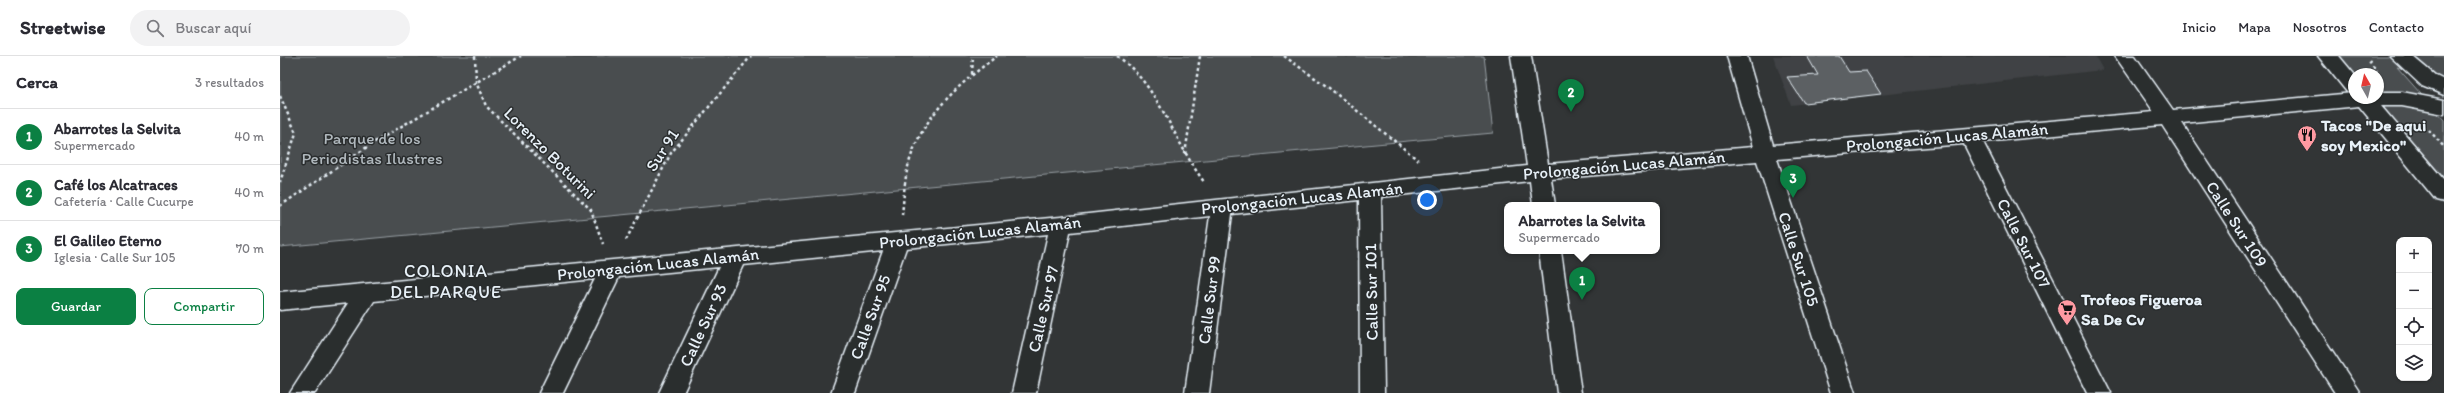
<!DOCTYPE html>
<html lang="es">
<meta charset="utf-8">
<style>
:root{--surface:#fff;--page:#f2f2f3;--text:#2b2b33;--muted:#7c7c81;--line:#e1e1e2;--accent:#0b8043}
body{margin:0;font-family:Itim,sans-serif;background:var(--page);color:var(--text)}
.controls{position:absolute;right:12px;bottom:12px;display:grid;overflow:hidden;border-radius:8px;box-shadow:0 1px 3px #0004}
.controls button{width:36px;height:36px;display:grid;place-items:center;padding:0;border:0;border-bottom:1px solid var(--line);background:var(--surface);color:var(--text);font:20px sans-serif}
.compass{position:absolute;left:2068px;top:12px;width:36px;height:36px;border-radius:50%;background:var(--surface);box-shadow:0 1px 3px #0004;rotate:352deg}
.you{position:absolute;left:1147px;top:144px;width:14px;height:14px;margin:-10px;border:3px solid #fff;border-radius:50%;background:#1a73e8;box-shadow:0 0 0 6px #1a73e833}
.badge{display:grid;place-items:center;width:26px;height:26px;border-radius:50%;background:var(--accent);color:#fff;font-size:13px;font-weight:700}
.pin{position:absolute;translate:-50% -33px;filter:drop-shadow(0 1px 2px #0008)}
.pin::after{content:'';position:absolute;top:21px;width:14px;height:12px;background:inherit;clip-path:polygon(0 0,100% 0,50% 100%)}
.popup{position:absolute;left:1224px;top:146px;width:156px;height:52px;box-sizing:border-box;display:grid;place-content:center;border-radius:8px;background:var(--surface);filter:drop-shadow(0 1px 3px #0005);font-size:13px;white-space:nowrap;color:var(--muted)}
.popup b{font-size:15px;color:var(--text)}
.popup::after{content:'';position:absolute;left:50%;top:100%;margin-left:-8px;border:8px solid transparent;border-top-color:var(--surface)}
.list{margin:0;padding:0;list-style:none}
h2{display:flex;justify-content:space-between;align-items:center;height:52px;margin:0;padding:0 16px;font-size:17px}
h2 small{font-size:13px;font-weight:400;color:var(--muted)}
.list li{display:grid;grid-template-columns:26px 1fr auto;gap:12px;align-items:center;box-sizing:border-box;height:56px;padding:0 16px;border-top:1px solid var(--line)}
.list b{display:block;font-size:15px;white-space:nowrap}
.list p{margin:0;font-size:13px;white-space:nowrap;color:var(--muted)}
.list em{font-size:13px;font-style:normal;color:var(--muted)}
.actions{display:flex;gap:8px;padding:12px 16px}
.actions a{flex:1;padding:9px 0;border:1px solid var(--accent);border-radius:8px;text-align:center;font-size:14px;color:var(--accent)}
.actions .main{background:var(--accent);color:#fff}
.icon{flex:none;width:22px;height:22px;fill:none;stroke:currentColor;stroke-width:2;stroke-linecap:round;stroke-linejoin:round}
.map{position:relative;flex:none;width:2164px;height:337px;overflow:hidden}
header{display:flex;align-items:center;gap:24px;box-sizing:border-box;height:56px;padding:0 20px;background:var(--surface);border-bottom:1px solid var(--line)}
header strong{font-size:19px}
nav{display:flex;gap:22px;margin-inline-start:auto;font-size:14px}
.search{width:280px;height:36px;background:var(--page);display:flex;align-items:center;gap:10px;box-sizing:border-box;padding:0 14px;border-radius:22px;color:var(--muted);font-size:15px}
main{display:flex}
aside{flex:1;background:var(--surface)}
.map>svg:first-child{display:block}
</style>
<header>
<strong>Streetwise</strong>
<div class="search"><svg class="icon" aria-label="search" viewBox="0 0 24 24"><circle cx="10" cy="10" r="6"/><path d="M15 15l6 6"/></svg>Buscar aquí</div>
<nav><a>Inicio</a><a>Mapa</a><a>Nosotros</a><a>Contacto</a></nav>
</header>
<main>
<aside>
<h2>Cerca<small>3 resultados</small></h2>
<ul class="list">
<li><span class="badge">1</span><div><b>Abarrotes la Selvita</b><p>Supermercado</p></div><em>40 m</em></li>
<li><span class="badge">2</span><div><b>Café los Alcatraces</b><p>Cafetería · Calle Cucurpe</p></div><em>40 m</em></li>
<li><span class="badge">3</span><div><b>El Galileo Eterno</b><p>Iglesia · Calle Sur 105</p></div><em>70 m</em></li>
</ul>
<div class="actions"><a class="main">Guardar</a><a>Compartir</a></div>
</aside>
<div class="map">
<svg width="2164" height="337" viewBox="0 0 2164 337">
<rect width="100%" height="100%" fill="#323536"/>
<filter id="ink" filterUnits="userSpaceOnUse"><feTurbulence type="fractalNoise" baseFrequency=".025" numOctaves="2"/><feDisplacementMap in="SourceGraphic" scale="8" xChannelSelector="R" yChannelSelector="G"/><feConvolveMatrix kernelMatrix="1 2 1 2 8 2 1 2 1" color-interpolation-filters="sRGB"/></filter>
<g filter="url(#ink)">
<path fill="#3f4244" d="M 1493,0 L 1815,0 L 1823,14 L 1511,49 Z"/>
<g fill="#494d4f" stroke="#989fa4">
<path d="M 0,0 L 1204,0 L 1213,77 L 0,191 Z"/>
<path d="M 2059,0 L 2164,0 L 2164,26 L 2117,11 L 2164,64 L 2164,122 L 2095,42 L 2098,42 L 2098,18 L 2074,18 Z"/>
</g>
<path fill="#5c6063" stroke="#e8f1f8" d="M 1527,0 L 1559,0 L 1569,16 L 1586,15 L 1601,38 L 1524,47 L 1507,21 L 1538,19 Z"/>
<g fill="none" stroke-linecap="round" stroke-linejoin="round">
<defs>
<g id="minor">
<path d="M 1231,0 L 1251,0 L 1268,108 L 1473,91 L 1447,0 L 1467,0 L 1493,89 L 1874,56 L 1835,0 L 1855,0 L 1893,54 L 2073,37 L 2067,36 L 2038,0 L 2059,0 L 2074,18 L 2074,42 L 2098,42 L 2098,36 L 2122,36 L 2164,44 L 2164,58 L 2122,50 L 2101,50 L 2164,124 L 2164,146 L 2156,144 L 2079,50 L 1902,67 L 2080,337 L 2055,337 L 1882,69 L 1703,86 L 1831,337 L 1807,337 L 1684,88 L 1497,103 L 1575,337 L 1551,337 L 1477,105 L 1271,123 L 1275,149 L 1253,149 L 1250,125 L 1101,141 L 1104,337 L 1080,337 L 1079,144 L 952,158 L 929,337 L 905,337 L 930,160 L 790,176 L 756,337 L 732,337 L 768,178 L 626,192 L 575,337 L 551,337 L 603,195 L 463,209 L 403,337 L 379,337 L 439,211 L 339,221 L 283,337 L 259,337 L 315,223 L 94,245 L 35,337 L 10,337 L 68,247 L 0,254 L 0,236 L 781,161 L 1247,110 Z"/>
<path d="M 2110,0 L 2132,0 L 2156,20 L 2164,24 L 2164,39 L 2142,30 Z"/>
<path d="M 1259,195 L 1281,195 L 1301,337 L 1277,337 Z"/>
</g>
</defs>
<use href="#minor" stroke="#e8f1f8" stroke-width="3"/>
<g stroke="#e8f1f8" stroke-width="2.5" stroke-dasharray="3 3" stroke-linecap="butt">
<path d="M 195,0 L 196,26 L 206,50 L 311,154 L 323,188"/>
<path d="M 837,0 C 880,30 894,87 925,127"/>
<path d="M 1004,0 L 1049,32 L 1138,104"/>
<path d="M 2089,5 L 2097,15"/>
<path d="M 692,18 L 693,0"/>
<path d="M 0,40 L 16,77 L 0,126"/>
<path d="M 2149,74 L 2164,91"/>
<path d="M 905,98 L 920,0"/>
<path d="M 0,150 L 93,87 L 241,0"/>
<path d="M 622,159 C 624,142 624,124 629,107 C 642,60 679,28 717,0"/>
<path d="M 346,184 L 391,97 L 471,0"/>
</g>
<use href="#minor" fill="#2a2d2e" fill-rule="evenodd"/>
</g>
</g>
<defs>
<symbol id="restaurant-pin" viewBox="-11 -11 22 30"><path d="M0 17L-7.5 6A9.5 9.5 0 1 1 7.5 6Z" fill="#ff9aa2" stroke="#2a2d2e"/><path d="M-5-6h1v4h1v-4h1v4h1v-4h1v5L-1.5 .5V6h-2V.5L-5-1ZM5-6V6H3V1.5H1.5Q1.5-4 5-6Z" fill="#111"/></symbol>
<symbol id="supermarket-pin" viewBox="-11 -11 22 30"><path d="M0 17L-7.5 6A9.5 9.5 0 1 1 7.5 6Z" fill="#ff9aa2" stroke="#2a2d2e"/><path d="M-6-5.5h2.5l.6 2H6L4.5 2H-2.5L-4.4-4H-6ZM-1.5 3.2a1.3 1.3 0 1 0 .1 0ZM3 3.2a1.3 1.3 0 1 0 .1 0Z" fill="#111"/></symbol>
</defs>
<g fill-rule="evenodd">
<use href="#restaurant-pin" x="2016" y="68" width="22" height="30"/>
<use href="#supermarket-pin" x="1776" y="242" width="22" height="30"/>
</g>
<g text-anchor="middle" stroke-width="3" stroke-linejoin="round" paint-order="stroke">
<g font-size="17" font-weight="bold" fill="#e8f1f8" stroke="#2a2d2e" text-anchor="start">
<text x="2041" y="75">Tacos "De aqui<tspan x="2041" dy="20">soy Mexico"</tspan></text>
<text x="1801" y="249">Trofeos Figueroa<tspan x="1801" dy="20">Sa De Cv</tspan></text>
</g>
<g font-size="17" fill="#e8f1f8" stroke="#2a2d2e">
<text transform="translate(1667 81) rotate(-5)" y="6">Prolongación Lucas Alamán</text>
<text transform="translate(382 94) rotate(-57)" y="6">Sur 91</text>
<text transform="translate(270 97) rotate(45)" y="6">Lorenzo Boturini</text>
<text transform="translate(1344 109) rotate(-5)" y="6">Prolongación Lucas Alamán</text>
<text transform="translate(1022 142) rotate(-6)" y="6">Prolongación Lucas Alamán</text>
<text transform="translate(1957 168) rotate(57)" y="6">Calle Sur 109</text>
<text transform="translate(700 176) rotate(-6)" y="6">Prolongación Lucas Alamán</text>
<text transform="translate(1744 187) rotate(63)" y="6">Calle Sur 107</text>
<text transform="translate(1519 203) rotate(72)" y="6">Calle Sur 105</text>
<text transform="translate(378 208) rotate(-6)" y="6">Prolongación Lucas Alamán</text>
<text transform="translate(1091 236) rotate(-91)" y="6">Calle Sur 101</text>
<text transform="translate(929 244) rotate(-83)" y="6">Calle Sur 99</text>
<text transform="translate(763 253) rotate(-77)" y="6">Calle Sur 97</text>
<text transform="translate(590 261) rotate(-70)" y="6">Calle Sur 95</text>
<text transform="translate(423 269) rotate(-65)" y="6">Calle Sur 93</text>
</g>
<g font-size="17" fill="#b0b8bd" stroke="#2a2d2e">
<text x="92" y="88">Parque de los<tspan x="92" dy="20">Periodistas Ilustres</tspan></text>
</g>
<g font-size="18" letter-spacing="1" fill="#e8f1f8" stroke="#2a2d2e">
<text x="166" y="221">COLONIA<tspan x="166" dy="21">DEL PARQUE</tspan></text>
</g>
</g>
</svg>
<div class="controls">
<button>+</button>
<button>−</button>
<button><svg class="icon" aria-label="locate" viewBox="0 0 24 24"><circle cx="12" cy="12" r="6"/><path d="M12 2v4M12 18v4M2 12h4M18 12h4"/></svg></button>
<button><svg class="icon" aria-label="layers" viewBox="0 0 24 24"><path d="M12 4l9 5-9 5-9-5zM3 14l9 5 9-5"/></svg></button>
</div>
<svg class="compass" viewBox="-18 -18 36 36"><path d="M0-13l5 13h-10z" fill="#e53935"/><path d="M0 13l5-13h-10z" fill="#7c7c81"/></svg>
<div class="you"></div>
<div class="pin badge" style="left:1302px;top:244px">1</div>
<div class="popup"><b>Abarrotes la Selvita</b>Supermercado</div>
<div class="pin badge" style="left:1291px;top:56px">2</div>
<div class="pin badge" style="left:1513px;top:142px">3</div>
</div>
</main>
